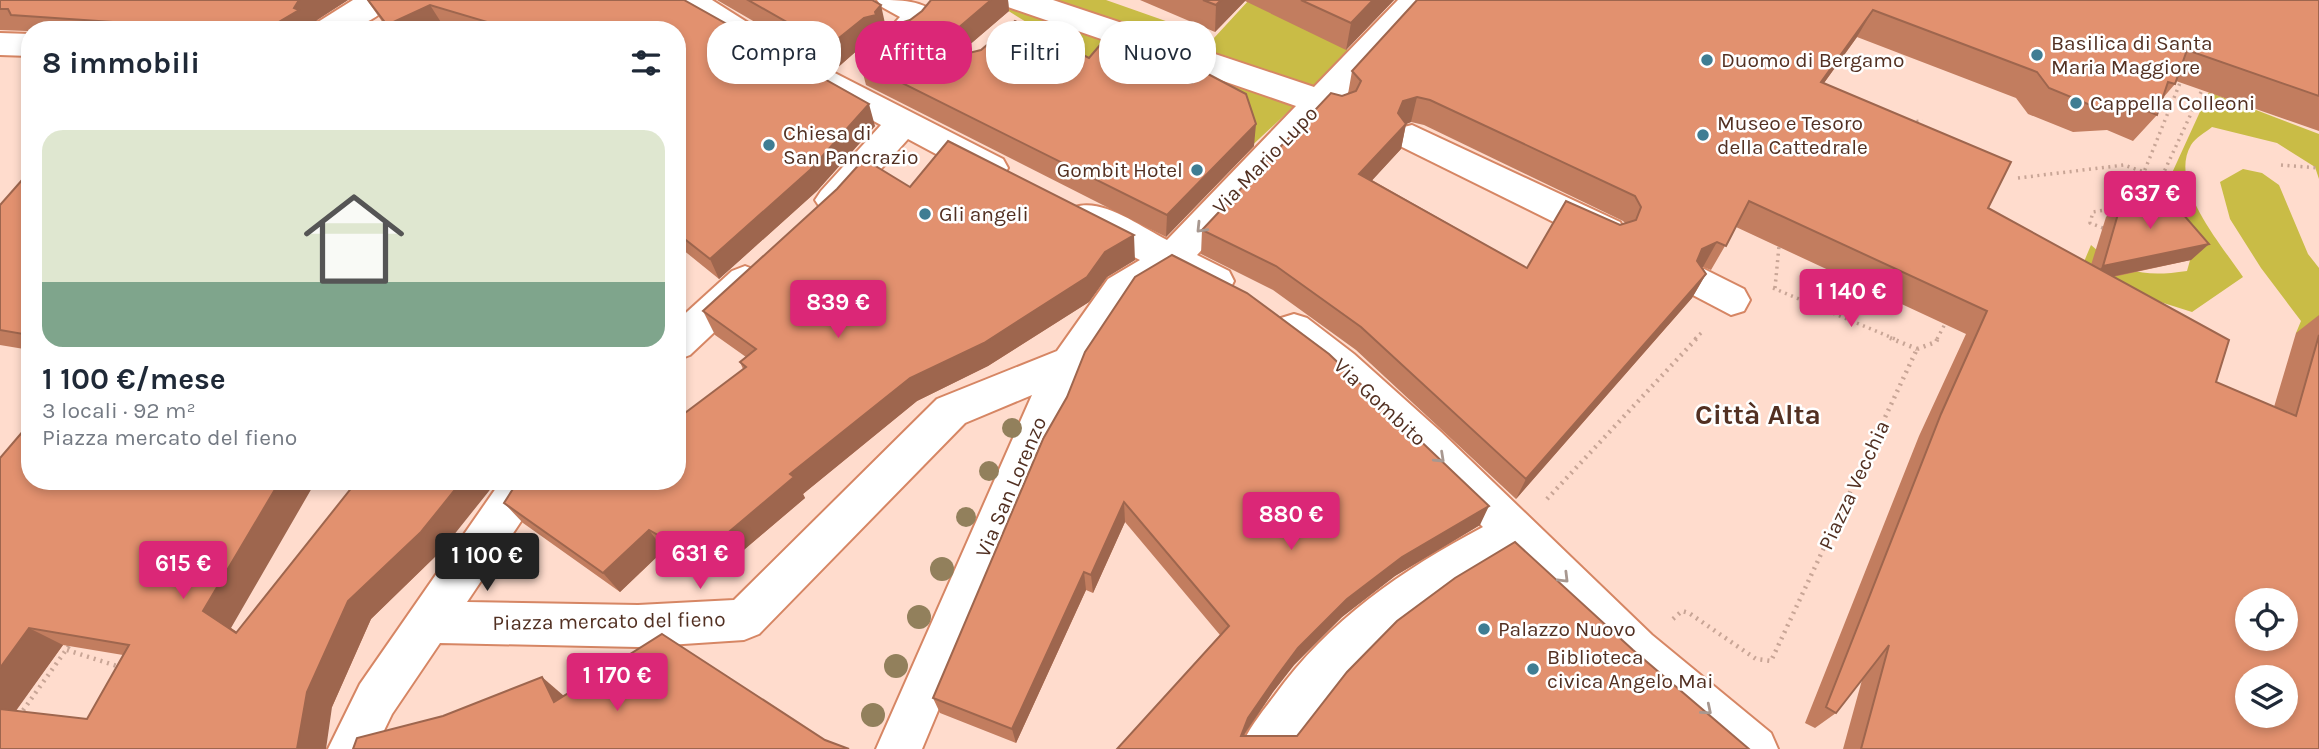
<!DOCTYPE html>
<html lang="it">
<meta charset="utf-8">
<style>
:root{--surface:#fff;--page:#f2f2f3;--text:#1f2937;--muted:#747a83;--line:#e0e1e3;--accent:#db2777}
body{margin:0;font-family:Karla,sans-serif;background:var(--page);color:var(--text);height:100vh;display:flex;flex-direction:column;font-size:26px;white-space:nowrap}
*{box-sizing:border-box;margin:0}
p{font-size:23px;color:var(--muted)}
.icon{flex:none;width:38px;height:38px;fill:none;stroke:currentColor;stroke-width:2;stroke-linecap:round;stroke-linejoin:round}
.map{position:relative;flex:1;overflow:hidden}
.sheet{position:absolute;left:21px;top:21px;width:665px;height:469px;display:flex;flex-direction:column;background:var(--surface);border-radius:28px;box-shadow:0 4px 10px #0003}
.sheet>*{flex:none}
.hud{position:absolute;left:707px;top:21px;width:665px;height:63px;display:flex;gap:14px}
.buttons{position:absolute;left:2235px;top:588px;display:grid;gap:14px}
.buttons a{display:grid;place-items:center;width:63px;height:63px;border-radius:50%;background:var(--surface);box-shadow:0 4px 10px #0003;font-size:35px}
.price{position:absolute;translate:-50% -60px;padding:0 16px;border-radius:7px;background:var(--accent);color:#fff;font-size:23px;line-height:46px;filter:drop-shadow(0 2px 4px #0008)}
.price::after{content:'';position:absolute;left:50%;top:42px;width:21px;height:16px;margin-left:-10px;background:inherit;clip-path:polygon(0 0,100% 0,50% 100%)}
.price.on{background:#222;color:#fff}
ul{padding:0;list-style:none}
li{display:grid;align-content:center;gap:14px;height:371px;padding:0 21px}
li+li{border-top:2px solid var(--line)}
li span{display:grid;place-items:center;height:217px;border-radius:21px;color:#555}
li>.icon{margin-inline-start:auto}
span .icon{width:126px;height:126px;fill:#fffc;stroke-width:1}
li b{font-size:30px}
h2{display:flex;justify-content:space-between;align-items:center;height:84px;padding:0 21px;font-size:30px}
.tag{padding:0 24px;border-radius:28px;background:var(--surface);box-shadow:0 4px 10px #0003;font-size:24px;line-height:63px}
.tag.on{background:var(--accent);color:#fff}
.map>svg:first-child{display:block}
</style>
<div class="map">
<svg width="2319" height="749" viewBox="0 0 2319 749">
<rect width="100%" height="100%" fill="#ffdccd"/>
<!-- green -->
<g fill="#c9bc46">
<path d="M 1017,0 L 1106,0 L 1214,38 L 1249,0 L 1352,52 L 1243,154 L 1015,39 L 1031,25 L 1007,10 Z"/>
<path d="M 2209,92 L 2319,134 L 2319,179 L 2315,167 L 2277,143 L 2212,127 C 2206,132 2195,138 2191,145 C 2168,184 2221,244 2243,277 L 2192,312 L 2078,276 L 2091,245 C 2124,274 2145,277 2187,271 L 2194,246 L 2156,208 Z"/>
<path d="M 2243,169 L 2262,173 L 2279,185 L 2308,254 L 2319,268 L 2319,342 L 2296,333 L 2301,321 L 2261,268 L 2230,219 L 2220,182 Z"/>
</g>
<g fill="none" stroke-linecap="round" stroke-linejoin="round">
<defs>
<g id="minor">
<path d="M 353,0 L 392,0 C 374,28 343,30 313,30 L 318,22 Z"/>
<path d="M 677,0 L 712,0 L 761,31 L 766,39 L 761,47 C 734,55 691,23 677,0 Z"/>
<path d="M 877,0 C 899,0 925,0 938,16 C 927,34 908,49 888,43 L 883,35 L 900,17 L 882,7 Z"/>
<path d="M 1003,0 L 1053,0 L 1314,87 L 1398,0 L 1432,0 L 1344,97 L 1354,107 L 1349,116 L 1337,119 L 1326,116 L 1197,255 L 1229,271 L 1234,281 L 1229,291 L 1216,296 L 1173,276 L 1134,299 L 1085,373 L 1062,414 L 922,749 L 876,749 L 1032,395 L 965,423 L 759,634 L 744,640 L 638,647 L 440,643 L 392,714 L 375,749 L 328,749 L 360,684 L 501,481 L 548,481 L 467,602 L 638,605 L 734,600 L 937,399 L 1057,351 L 1108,279 L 1140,260 L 1075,227 L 1070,217 L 1075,207 C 1103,198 1141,227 1167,240 L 1296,106 L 1008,7 Z"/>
<path d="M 0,33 L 30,34 L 30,56 L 0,55 Z"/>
<path d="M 825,68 L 1003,159 L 1008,168 L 1003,177 L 991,181 L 979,177 L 908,139 L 845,209 L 833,213 L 821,209 L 815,200 L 821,191 L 881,125 L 813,88 L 809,80 L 813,72 Z"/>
<path d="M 1412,125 L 1620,222 L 1625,232 L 1620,242 L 1607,246 L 1594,242 L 1400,146 L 1395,137 L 1400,128 Z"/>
<path d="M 745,266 L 758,271 L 763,281 L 758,291 L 690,355 L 677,360 L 677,321 L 732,271 Z"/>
<path d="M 1704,269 L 1744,289 L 1750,300 L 1744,311 L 1731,315 L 1691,294 L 1686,284 L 1691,274 Z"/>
<path d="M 1294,314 L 1307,318 L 1354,354 L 1441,432 L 1652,635 L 1771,733 L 1778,749 L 1719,749 L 1620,665 L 1510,555 C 1411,609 1355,656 1291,749 L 1240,749 C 1248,729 1262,712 1275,695 C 1329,620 1402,570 1483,527 L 1371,416 L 1281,340 L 1275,329 L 1281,318 Z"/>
</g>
</defs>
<!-- minor casing -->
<use href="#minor" stroke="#d68664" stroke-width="4"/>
<!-- path-far1 -->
<g stroke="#c8a596" stroke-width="3.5" stroke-dasharray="2 4.5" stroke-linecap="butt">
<path d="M 1910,122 L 1923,121"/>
<path d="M 2281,165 L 2319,168"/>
<path d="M 2018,178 L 2124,165 L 2144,172 L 2180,83"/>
<path d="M 2151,200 L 2202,90"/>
<path d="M 2103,228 L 2090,223 L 2093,212 L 2117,208"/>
<path d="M 1773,288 L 1895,339"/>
<path d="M 1775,288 L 1779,246"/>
<path d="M 1695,339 L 1703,331"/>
<path d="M 1937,339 L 1945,324"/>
</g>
<!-- path -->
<g stroke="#c8a596" stroke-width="4.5" stroke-dasharray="2 5" stroke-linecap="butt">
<path d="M 1890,338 L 1917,349"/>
<path d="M 1917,349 L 1936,342 L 1938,338"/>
<path d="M 1547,499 L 1697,338"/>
<path d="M 1673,619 L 1682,611 L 1689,613 L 1756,659 L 1771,661 L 1917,349"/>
<path d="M 67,650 L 120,667"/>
<path d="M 19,716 L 71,643"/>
</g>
<!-- minor -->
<use href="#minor" fill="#fff" fill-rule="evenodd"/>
</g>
<!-- trees -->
<g fill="#92805c">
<circle cx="1012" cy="428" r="10"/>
<circle cx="989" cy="471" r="10"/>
<circle cx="966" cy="517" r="10"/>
<circle cx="942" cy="569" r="12"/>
<circle cx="919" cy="617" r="12"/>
<circle cx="896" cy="666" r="12"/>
<circle cx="873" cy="715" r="12"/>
</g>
<!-- wall -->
<g fill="#c27d5f" fill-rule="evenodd">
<path d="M 0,0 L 348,0 L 317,20 L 312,28 L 313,30 L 30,30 L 30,34 L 27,31 L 0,30 Z"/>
<path d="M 367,0 L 684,0 L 875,126 L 817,191 L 719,279 L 677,245 L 677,30 L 452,30 L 444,27 L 439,30 L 388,30 Z"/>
<path d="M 717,0 L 872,0 L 886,28 L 881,34 L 882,38 L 869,40 L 836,69 Z"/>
<path d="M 931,0 L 1008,0 L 1009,11 L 962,51 L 1254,146 L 1166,237 L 866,85 L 860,62 L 910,20 L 922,11 Z"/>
<path d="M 1140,0 L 1394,0 L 1346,50 L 1245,1 L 1215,32 Z"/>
<path d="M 1417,0 L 2319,0 L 2319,131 L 2176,81 L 2175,84 L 2162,99 L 2157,115 L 2133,141 L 2107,130 L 2073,132 L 2028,114 L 2016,98 L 1857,37 L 1824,83 L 1988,208 L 2091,265 L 2106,217 L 2122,200 L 2209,244 L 2191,260 L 2113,277 L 2216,382 L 2274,407 L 2296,333 L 2319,315 L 2319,749 L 1843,749 L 1862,680 L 1836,713 L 1815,728 L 1805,723 L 1919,436 L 1966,334 L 1736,227 L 1711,270 L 1703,267 L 1702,267 L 1706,274 L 1692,298 L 1516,499 L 1356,350 L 1273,290 L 1201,254 L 1202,230 L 1342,96 L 1348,94 L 1352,71 ZM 1411,122 L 1424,125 L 1623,221 L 1625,223 L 1527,268 L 1372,180 L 1401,149 L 1406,124 Z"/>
<path d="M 30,171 L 30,350 L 0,345 L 0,205 Z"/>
<path d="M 910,187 L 1135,260 L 1107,277 L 1089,302 L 988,366 L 917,401 L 803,494 L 805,498 L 712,577 L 664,550 L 620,592 L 523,523 L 504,503 L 677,481 L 743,369 L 740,362 L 746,357 L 715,335 L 703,311 Z"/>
<path d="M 30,423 L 231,628 L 237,632 L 441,551 L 371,619 L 332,707 L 0,749 ZM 63,645 L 123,655 L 87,719 L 15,711 Z"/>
<path d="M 1043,439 L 1480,525 L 1395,576 L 1342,617 L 1294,665 L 1273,692 L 1244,736 L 1297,736 L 1633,650 L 1749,749 L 1117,749 L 1220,635 L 1125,522 L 1093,593 L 1086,590 L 1016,743 L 940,713 L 933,698 Z"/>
</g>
<!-- shaded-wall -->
<g fill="#9e664e">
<path d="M 299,0 L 348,0 L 317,20 L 312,28 L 313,30 L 265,30 L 294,8 Z"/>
<path d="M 991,0 L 1008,0 L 1009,11 L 960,53 L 955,63 L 951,40 L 956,30 Z"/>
<path d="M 1221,0 L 1246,0 L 1215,32 L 1216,5 Z"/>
<path d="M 1373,0 L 1394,0 L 1346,50 L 1351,23 Z"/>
<path d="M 430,5 L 444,27 L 439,30 L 389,30 L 387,25 Z"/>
<path d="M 881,5 L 886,28 L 881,34 L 882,38 L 869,40 L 836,69 L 829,46 L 864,18 L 875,12 Z"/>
<path d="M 1873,10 L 1857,37 L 1806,108 L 1821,82 Z"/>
<path d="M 1417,97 L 1411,122 L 1406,124 L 1401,149 L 1355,199 L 1359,174 L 1398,113 L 1403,101 Z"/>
<path d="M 869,104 L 875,126 L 817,191 L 719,279 L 710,259 Z"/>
<path d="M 1256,124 L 1254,146 L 1166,237 L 1167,215 Z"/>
<path d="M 1134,235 L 1135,260 L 1107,277 L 1089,302 L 988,366 L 917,401 L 803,494 L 805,498 L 712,577 L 698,558 L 790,474 L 910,378 L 1105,252 Z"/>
<path d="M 1717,242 L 1703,267 L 1689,273 L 1702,249 Z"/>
<path d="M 2209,244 L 2191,260 L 2086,282 L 2103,266 Z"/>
<path d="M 1706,274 L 1692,298 L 1516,499 L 1526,479 Z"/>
<path d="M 30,324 L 30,339 L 23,334 Z"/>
<path d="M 280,481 L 316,481 L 231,628 L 263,650 L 203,611 Z"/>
<path d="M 462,481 L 497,481 L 441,551 L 371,619 L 332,707 L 326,749 L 297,749 L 307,692 L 348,601 Z"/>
<path d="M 1124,502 L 1125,522 L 1093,593 L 1091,575 Z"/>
<path d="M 1489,506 L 1480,525 L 1395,576 L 1342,617 L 1294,665 L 1273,692 L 1245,733 L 1239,749 L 1241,736 L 1248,718 L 1277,676 L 1298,648 L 1347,599 L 1402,557 Z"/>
<path d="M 649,530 L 664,550 L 620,592 L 603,573 Z"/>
<path d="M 1084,572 L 1086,590 L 1016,743 L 1012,729 Z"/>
<path d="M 29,628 L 63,645 L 8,722 L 0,718 L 0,668 Z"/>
<path d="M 542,677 L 564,696 L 554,702 Z"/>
</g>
<!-- building -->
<g fill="#e2916f" stroke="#9e664e" stroke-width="2" fill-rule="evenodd">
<path d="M 0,0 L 299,0 L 294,8 L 299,10 L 265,30 L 123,30 L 129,23 L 11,15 L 8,9 L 0,9 Z"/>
<path d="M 368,0 L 684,0 L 869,104 L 810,170 L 710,259 L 677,233 L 677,30 L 514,30 L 430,5 L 387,25 Z"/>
<path d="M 748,0 L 872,0 L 881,5 L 875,12 L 876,15 L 864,18 L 829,46 Z"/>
<path d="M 931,0 L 991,0 L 956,30 L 951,40 L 956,48 L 969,53 L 981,50 L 1015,21 L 1089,58 L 1100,45 L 1192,83 L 1208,74 L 1246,94 L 1256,124 L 1167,215 L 860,62 L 895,29 L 894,25 L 910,20 L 922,11 Z"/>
<path d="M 1203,0 L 1221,0 L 1216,5 Z"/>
<path d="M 1301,0 L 1373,0 L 1351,23 Z"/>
<path d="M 1417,0 L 2319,0 L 2319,96 L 2187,50 L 2175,84 L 2168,82 L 2157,115 L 2130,104 L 2095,107 L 2049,88 L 2037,72 L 1873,10 L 1821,82 L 2011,162 L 1988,208 L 2229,340 L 2216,382 L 2296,416 L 2319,335 L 2319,749 L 1861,749 L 1889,645 L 1836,713 L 1826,707 L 1941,414 L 1987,311 L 1749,201 L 1726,246 L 1717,242 L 1702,249 L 1697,261 L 1706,274 L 1526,479 L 1361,327 L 1276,266 L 1202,230 L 1331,93 L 1342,96 L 1356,91 L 1361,81 L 1352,71 ZM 1417,97 L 1430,100 L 1635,196 L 1641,207 L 1636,220 L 1620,225 L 1566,201 L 1527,268 L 1359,174 L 1406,124 L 1398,113 L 1403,101 ZM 2247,600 L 2286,600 L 2286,639 L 2247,639 ZM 2247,677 L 2286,677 L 2286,716 L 2247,716 Z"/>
<path d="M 948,141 L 1134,235 L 1105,252 L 1087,277 L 984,343 L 910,378 L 790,474 L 794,477 L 698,558 L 649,530 L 603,573 L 504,503 L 518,481 L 677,481 L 677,419 L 746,367 L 740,362 L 756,349 L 703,311 L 837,189 L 864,159 L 910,187 Z"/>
<path d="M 30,171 L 30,324 L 23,334 L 0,330 L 0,205 Z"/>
<path d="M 2145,196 L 2176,206 L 2209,244 L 2103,266 L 2122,200 Z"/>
<path d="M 1172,255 L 1247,293 L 1329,354 L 1489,506 L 1402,557 L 1347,599 L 1298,648 L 1277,676 L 1248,718 L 1241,736 L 1297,736 L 1347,672 L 1397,621 L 1455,578 L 1515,542 L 1633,650 L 1749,749 L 1117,749 L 1229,626 L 1124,502 L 1091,575 L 1084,572 L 1012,729 L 933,698 L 1043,439 L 1067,397 L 1085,352 L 1135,277 Z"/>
<path d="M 30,423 L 30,481 L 280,481 L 203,611 L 236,633 L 357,481 L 462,481 L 421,532 L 348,601 L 307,692 L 297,749 L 0,749 L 0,709 L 87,719 L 129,645 L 29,628 L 0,668 L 0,458 Z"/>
<path d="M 662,634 L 825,740 L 849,749 L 353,749 L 357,738 L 443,716 L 542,677 L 554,702 Z"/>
</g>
<!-- one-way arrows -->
<defs><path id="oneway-chevron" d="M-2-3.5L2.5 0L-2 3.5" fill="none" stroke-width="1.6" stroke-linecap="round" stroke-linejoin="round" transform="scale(1.75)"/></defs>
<g stroke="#a89890">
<use href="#oneway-chevron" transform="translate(1201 228) rotate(134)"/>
<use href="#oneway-chevron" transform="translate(1440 458) rotate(43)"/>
<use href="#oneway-chevron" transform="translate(1564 578) rotate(45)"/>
<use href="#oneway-chevron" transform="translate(1707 710) rotate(40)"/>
</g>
<!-- markers -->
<g fill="#3f7d93" stroke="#fff" stroke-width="2.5">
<circle cx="2037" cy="55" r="7"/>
<circle cx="1707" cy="60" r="7"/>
<circle cx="2076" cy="103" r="7"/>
<circle cx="1703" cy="135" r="7"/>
<circle cx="769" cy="145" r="7"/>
<circle cx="1197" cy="170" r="7"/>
<circle cx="925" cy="214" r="7"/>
<circle cx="1484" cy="629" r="7"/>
<circle cx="1533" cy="669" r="7"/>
</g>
<g text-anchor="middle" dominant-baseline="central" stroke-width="5" stroke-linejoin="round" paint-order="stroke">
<!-- poi labels -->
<g font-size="21" fill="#523022" stroke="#fff" text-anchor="start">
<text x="2051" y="43">Basilica di Santa<tspan x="2051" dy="24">Maria Maggiore</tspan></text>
<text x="1721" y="60">Duomo di Bergamo</text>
<text x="2090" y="103">Cappella Colleoni</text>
<text x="1717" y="123">Museo e Tesoro<tspan x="1717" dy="24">della Cattedrale</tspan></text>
<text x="783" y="133">Chiesa di<tspan x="783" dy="24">San Pancrazio</tspan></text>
<text x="1183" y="170" text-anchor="end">Gombit Hotel</text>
<text x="939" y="214">Gli angeli</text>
<text x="1498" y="629">Palazzo Nuovo</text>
<text x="1547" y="657">Biblioteca<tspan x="1547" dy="24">civica Angelo Mai</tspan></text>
</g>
<!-- street labels -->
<g font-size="21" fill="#523022" stroke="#fff">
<text transform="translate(1265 160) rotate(-46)">Via Mario Lupo</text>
<text transform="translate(1380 402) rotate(43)">Via Gombito</text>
<text transform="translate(1854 485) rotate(-65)">Piazza Vecchia</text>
<text transform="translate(1011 487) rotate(-67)">Via San Lorenzo</text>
<text transform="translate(609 621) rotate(-1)">Piazza mercato del fieno</text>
</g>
<!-- district labels -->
<g font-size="28" font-weight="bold" fill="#523022" stroke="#fff">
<text x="1758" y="414">Città Alta</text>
</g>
</g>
</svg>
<div class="buttons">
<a><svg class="icon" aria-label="locate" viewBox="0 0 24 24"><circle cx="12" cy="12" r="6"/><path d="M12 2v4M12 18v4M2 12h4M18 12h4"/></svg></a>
<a><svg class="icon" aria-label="layers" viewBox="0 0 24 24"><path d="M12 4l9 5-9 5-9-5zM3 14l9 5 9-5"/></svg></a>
</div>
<b class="price" style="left:2150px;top:231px">637 €</b>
<b class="price" style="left:1851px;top:329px">1 140 €</b>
<b class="price" style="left:838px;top:340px">839 €</b>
<b class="price" style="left:1291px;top:552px">880 €</b>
<b class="price" style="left:700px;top:591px">631 €</b>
<b class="price on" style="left:487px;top:593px">1 100 €</b>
<b class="price" style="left:183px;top:601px">615 €</b>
<b class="price" style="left:617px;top:713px">1 170 €</b>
<div class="hud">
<a class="tag">Compra</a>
<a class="tag on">Affitta</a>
<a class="tag">Filtri</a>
<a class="tag">Nuovo</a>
</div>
<section class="sheet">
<h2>8 immobili<svg class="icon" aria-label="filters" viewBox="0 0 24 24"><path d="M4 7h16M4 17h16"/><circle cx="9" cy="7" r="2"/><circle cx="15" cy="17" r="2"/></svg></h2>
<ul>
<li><span style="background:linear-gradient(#dfe7d0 70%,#7fa58c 0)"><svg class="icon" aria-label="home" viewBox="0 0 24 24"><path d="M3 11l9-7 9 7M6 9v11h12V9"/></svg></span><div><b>1 100 €/mese</b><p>3 locali · 92 m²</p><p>Piazza mercato del fieno</p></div></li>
</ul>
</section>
</div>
